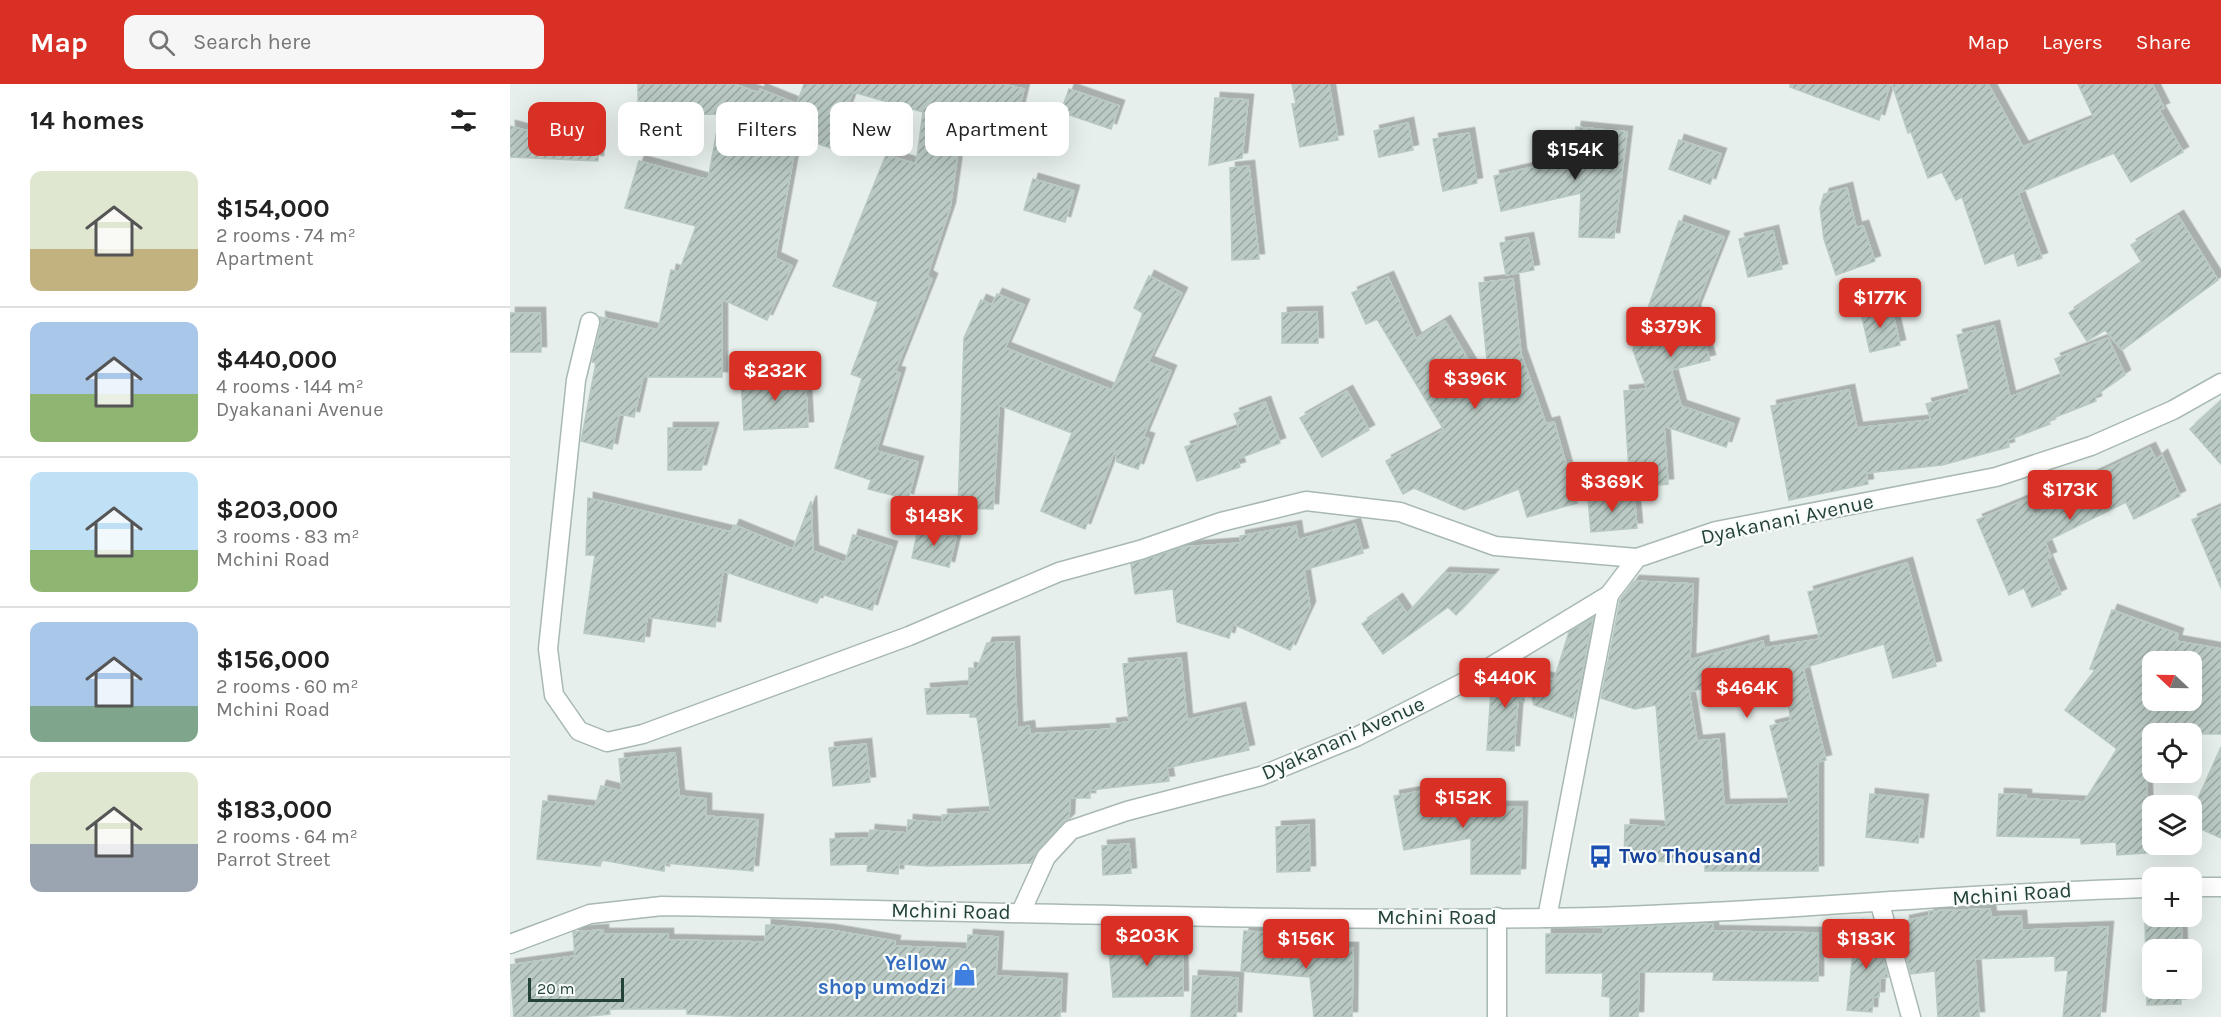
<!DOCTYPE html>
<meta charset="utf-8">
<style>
:root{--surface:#fff;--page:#f6f6f6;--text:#222;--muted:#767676;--line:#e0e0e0;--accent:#d93025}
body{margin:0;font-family:Karla,sans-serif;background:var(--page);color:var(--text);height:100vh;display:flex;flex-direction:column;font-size:22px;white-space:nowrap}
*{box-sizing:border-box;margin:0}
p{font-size:20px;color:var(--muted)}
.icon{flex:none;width:33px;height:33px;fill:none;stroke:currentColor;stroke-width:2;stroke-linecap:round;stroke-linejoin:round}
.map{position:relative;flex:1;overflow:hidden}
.details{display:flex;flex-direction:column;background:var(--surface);width:510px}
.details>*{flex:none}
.banner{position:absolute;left:18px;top:18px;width:570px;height:54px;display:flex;gap:12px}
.needle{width:39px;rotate:292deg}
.controls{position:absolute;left:1632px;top:567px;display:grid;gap:12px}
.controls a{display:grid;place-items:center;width:60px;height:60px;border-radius:12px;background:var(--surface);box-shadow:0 6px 24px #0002;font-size:30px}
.scale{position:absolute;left:18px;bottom:15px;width:96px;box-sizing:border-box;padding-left:6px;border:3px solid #24423a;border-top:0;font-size:16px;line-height:21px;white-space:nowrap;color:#24423a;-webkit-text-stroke:4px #f7fbf9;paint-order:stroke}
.price{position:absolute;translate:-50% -51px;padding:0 14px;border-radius:6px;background:var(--accent);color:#fff;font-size:20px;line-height:39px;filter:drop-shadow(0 2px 3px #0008)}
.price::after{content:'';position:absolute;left:50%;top:36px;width:18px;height:14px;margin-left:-9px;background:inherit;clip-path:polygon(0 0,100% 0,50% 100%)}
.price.selected{background:#222;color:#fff}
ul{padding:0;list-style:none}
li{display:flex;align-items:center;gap:18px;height:150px;padding:0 30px}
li+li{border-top:2px solid var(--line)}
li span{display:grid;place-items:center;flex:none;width:168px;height:120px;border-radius:12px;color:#555}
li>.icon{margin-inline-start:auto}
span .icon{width:72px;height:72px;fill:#fffc;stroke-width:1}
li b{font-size:26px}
h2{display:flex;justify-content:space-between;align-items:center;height:72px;padding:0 30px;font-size:26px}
.pill{padding:0 21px;border-radius:12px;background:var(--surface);box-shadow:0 6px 24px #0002;font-size:21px;line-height:54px}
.pill.selected{background:var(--accent);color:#fff}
header{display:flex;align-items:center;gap:36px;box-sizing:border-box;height:84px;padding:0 30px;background:var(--accent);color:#fff}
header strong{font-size:28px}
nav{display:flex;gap:33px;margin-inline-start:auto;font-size:21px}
.search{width:420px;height:54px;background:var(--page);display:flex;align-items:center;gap:15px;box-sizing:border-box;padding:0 21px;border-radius:12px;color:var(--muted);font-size:22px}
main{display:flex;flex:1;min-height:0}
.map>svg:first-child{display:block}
</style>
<header>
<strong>Map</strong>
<div class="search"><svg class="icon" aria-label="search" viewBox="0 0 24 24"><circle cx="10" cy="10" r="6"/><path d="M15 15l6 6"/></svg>Search here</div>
<nav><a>Map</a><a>Layers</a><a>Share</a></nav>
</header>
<main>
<section class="details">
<h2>14 homes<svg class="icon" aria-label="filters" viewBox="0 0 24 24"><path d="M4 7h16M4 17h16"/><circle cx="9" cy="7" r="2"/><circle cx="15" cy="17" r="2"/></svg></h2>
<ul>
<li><span style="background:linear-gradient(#dfe7d0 65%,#c2b280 0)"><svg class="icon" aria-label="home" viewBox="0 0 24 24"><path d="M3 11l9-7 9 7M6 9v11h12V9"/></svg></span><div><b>$154,000</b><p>2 rooms · 74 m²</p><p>Apartment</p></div></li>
<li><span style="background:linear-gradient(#a9c7e8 60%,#8fb573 0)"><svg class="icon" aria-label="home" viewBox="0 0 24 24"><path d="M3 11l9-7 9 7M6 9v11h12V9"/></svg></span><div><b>$440,000</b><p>4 rooms · 144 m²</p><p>Dyakanani Avenue</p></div></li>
<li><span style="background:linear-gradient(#bfe0f5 65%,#8fb573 0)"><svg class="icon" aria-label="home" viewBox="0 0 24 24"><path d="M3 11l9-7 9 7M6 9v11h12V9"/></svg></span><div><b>$203,000</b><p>3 rooms · 83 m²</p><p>Mchini Road</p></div></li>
<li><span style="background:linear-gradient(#a9c7e8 70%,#7fa58c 0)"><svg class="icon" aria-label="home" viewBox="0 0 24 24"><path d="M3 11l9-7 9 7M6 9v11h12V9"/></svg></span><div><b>$156,000</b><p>2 rooms · 60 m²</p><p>Mchini Road</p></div></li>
<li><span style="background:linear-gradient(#dfe7d0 60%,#9aa5b1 0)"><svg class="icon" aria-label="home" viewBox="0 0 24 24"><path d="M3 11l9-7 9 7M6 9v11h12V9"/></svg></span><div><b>$183,000</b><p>2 rooms · 64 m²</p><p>Parrot Street</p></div></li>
</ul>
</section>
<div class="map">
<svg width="1711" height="933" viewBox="0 0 1711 933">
<defs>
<pattern id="building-hatch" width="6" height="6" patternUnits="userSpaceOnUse" patternTransform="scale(1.5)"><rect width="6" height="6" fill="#bbcac4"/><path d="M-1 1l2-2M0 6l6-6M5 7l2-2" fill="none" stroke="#98a6a0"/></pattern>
<filter id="shadow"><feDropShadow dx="5.5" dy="-5.5" stdDeviation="0" flood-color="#0004"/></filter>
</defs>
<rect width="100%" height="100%" fill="#e6efeb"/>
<!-- building -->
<g fill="url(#building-hatch)" stroke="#b8c9c2" stroke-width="1.5" fill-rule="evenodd" filter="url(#shadow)">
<path d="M 128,0 L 224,0 L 249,9 L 250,5 L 287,20 L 294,0 L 493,0 L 514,5 L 506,38 L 474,30 L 471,44 L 452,39 L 440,124 L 417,192 L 422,195 L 385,288 L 390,289 L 366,367 L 408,378 L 398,415 L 358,405 L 361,396 L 325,384 L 352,294 L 341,290 L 368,218 L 323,202 L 376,71 L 406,80 L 413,28 L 343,8 L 321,64 L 287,53 L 265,174 L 282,182 L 257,236 L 212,215 L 212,293 L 133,293 L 124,333 L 109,330 L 102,365 L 71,357 L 86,279 L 82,278 L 91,241 L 90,233 L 148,246 L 161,186 L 169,188 L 186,142 L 115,124 L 129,77 L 198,96 L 210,30 L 128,32 Z"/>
<path d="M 782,0 L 819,0 L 828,56 L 790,63 L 782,20 L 786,20 Z"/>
<path d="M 1280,0 L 1380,0 L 1369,36 L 1280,3 Z"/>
<path d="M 1382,0 L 1478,0 L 1513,63 L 1584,34 L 1568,0 L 1642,0 L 1654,24 L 1649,26 L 1673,68 L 1621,98 L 1604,69 L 1508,109 L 1532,174 L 1508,182 L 1504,169 L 1475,180 L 1452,113 L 1446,116 L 1432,88 L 1418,94 L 1401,48 L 1398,49 Z"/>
<path d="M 559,5 L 609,22 L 601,45 L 551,28 Z"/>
<path d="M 705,14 L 738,16 L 732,74 L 699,81 Z"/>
<path d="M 898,39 L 903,66 L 869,73 L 864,47 Z"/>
<path d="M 0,42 L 89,66 L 88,77 L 0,73 Z"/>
<path d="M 1066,43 L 1117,48 L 1104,154 L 1069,153 L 1071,109 L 991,127 L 984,92 L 1062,74 Z"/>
<path d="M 959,49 L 967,99 L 933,107 L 923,55 Z"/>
<path d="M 1169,56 L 1211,70 L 1200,100 L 1159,85 Z"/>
<path d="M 739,82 L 749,175 L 722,176 L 720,84 Z"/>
<path d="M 523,95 L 564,107 L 555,138 L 514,126 Z"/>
<path d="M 1337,104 L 1346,144 L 1353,142 L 1365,177 L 1326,191 L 1314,155 L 1310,124 L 1314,110 Z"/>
<path d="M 1668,132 L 1708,196 L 1612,266 L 1595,246 L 1577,257 L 1559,229 L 1632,179 L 1621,161 Z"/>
<path d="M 1169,137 L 1214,153 L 1185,226 L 1200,276 L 1161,286 L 1171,322 L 1224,340 L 1216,363 L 1154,342 L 1158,400 L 1120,404 L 1114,307 L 1137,305 L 1123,266 Z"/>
<path d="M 1263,147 L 1272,185 L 1238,193 L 1229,155 Z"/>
<path d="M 1018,154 L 1024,186 L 996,191 L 990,159 Z"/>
<path d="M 639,192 L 672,209 L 638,278 L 661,287 L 633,353 L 639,355 L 628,385 L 607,378 L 605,366 L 575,445 L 531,427 L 562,349 L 489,321 L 483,425 L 448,424 L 454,254 L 471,216 L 482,221 L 487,210 L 514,221 L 495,264 L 602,306 L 633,229 L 624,224 Z"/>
<path d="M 878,193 L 906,255 L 935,237 L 981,314 L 969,199 L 1003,195 L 1011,270 L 1036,340 L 1044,338 L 1067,419 L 1017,433 L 1009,405 L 954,426 L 904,404 L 893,410 L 876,377 L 934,346 L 867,235 L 856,240 L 842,209 Z"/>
<path d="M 1381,222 L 1390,261 L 1360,268 L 1351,229 Z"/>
<path d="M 807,228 L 808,259 L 772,259 L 772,229 Z"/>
<path d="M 0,229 L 30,229 L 31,268 L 0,268 Z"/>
<path d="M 1484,242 L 1500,313 L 1552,293 L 1545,275 L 1598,254 L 1615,291 L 1585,312 L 1586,317 L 1538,336 L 1540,340 L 1498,356 L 1499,363 L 1432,381 L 1356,389 L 1358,400 L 1279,416 L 1261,322 L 1339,306 L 1347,344 L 1421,336 L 1416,320 L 1460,309 L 1447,251 Z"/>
<path d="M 295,290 L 298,343 L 234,346 L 231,294 Z"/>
<path d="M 837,307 L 859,346 L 812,373 L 790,334 Z"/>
<path d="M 1711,317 L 1711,380 L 1680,345 Z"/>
<path d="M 755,318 L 770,359 L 727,375 L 730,383 L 687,397 L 675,363 L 729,344 L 724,330 Z"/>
<path d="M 158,344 L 203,344 L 191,386 L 158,386 Z"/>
<path d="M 1640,364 L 1646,376 L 1652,371 L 1670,412 L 1624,435 L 1616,418 L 1535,458 L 1541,473 L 1536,475 L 1551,510 L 1522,523 L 1514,504 L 1499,511 L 1467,436 L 1517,415 L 1524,431 L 1577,405 L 1573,396 Z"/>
<path d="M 1124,410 L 1127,444 L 1081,448 L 1078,414 Z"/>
<path d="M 78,414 L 221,448 L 224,441 L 283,465 L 301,417 L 303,467 L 335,479 L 343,451 L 382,463 L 362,526 L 311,510 L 307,519 L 213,487 L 205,543 L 137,533 L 134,558 L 74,549 L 85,471 L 76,471 Z"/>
<path d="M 1711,423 L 1711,504 L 1682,436 Z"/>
<path d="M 845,440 L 853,469 L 794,486 L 800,523 L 780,566 L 723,540 L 719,554 L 667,538 L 663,505 L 625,510 L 621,480 L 673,463 L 731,459 L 730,452 L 786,442 L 788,456 Z"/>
<path d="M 408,444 L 446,453 L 439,483 L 402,474 Z"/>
<path d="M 1397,479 L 1426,582 L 1383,594 L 1374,560 L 1293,584 L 1316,676 L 1308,678 L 1308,787 L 1195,787 L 1195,779 L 1114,776 L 1115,741 L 1156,743 L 1146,621 L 1125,625 L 1091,614 L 1110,516 L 1124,497 L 1183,500 L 1180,576 L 1253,557 L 1254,564 L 1310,555 L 1298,508 ZM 1272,584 L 1281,637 L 1260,642 L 1280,720 L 1214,721 L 1209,655 L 1187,657 L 1179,608 Z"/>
<path d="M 934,489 L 983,491 L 946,531 L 938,523 L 873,570 L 852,540 L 887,515 L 897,530 Z"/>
<path d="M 1602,526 L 1668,550 L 1666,557 L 1711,565 L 1711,650 L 1642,650 L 1642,681 L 1636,688 L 1638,732 L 1642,732 L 1642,760 L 1650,760 L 1651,768 L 1607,771 L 1606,758 L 1571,760 L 1571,754 L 1487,752 L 1489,710 L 1516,711 L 1516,715 L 1574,718 L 1607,665 L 1555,626 L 1585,586 L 1580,585 ZM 1642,578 L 1682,578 L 1682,616 L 1642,616 Z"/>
<path d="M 1083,534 L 1063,634 L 1024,621 L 1015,588 L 1044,596 L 1059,548 Z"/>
<path d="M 504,558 L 507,644 L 519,642 L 520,650 L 602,645 L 601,640 L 619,638 L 613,580 L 671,574 L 677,636 L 730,624 L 739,666 L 657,684 L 659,697 L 580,706 L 580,714 L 560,714 L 559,735 L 528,765 L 521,779 L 419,782 L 389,780 L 388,790 L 357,787 L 358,780 L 321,781 L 320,755 L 359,754 L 360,746 L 397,749 L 398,736 L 433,739 L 432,731 L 481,728 L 467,633 L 460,633 L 460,629 L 417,630 L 415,605 L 459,602 L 459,584 L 467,585 L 477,559 Z"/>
<path d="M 1000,584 L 1014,588 L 1014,618 L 1008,615 L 1004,667 L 977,666 L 981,607 L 977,606 L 980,596 Z"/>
<path d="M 356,660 L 360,698 L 323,702 L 319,664 Z"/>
<path d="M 1711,663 L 1711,754 L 1682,741 L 1682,728 Z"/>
<path d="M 165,669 L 169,712 L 196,715 L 196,732 L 248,736 L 243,787 L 155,779 L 154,787 L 92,776 L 90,782 L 27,775 L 33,717 L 85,723 L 91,702 L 112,707 L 109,675 Z"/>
<path d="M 944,701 L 948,723 L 1012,723 L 1010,790 L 961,790 L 961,754 L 894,766 L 884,712 Z"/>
<path d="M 1360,710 L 1413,716 L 1408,759 L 1356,753 Z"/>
<path d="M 799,741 L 800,787 L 767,788 L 766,743 Z"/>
<path d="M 619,760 L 621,789 L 593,791 L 592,762 Z"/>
<path d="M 1480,825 L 1481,833 L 1511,832 L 1512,846 L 1598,843 L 1590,933 L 1553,933 L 1558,886 L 1545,887 L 1545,872 L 1465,875 L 1469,933 L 1428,933 L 1425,887 L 1401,890 L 1391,853 L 1396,853 L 1394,837 L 1419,832 L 1419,827 Z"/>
<path d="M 1671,836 L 1672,866 L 1642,866 L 1642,904 L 1671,904 L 1671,920 L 1637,921 L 1635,837 Z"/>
<path d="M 1187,840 L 1203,840 L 1203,847 L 1308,849 L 1308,897 L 1203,896 L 1204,888 L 1129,888 L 1128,933 L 1100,933 L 1100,913 L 1092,912 L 1093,889 L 1036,889 L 1036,850 L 1093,850 L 1093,844 Z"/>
<path d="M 256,841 L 320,846 L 385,857 L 384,862 L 457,865 L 458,851 L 488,853 L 486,892 L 552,895 L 550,933 L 246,933 L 177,930 L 177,925 L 99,925 L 100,930 L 67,933 L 4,933 L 0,881 L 65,872 L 63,848 L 93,846 L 93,850 L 158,850 L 158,856 L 255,858 Z"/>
<path d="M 1346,841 L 1365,843 L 1378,893 L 1370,894 L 1369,913 L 1363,913 L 1362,928 L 1337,926 Z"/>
<path d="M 734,847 L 762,849 L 761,862 L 843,864 L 842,933 L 804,933 L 800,893 L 731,887 Z"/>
<path d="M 624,853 L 672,853 L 673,912 L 603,913 L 598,855 Z"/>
<path d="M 683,892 L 728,894 L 726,933 L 681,933 Z"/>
</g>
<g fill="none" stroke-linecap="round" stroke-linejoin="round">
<defs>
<g id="minor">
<path d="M 80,238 L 66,296 L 38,565 L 44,611 L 69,647 L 97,658 L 133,650 L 399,552 L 549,488 L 630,466 L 711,438 L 796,417 L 890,428 L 985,462 L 1127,474"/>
<path d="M 1370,820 L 1401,933"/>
<path d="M 511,828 L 536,773 L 561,746 L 617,727 L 751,692 L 846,653 L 962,594 L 1099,511 L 1127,474 L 1206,447 L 1486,393 L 1581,362 L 1663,326 L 1711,299"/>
<path d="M 987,833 L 987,933"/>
<path d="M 1037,834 L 1099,511"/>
</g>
<g id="tertiary">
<path d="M 1682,803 L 1711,803"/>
<path d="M 0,860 L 80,830 L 152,822 C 447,826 742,838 1036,834 C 1239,831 1440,809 1642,804"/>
</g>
</defs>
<!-- minor casing -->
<use href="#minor" stroke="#a8b8b2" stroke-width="21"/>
<!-- tertiary casing -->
<use href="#tertiary" stroke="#a8b8b2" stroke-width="21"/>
<!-- minor -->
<use href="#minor" stroke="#fff" stroke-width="18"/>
<!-- tertiary -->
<use href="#tertiary" stroke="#fff" stroke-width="18"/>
</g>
<!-- icons -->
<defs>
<symbol id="bus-bare" viewBox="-9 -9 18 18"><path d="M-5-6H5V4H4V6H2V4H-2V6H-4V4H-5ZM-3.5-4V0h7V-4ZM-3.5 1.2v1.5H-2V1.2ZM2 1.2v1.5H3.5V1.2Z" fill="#1a4fb4" stroke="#f7fbf9" stroke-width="2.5" paint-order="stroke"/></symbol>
<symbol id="shop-bare" viewBox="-9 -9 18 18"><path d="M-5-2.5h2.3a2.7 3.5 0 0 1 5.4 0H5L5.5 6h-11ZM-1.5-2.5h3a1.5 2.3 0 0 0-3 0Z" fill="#3f7fe0" stroke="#f7fbf9" stroke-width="2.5" paint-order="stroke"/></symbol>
</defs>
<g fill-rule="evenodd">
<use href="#bus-bare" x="1074" y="756" width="33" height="33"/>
<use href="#shop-bare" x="438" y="874" width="33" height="33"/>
</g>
<g text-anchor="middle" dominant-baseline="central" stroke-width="4.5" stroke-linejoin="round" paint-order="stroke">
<!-- street labels -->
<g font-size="21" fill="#24423a" stroke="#f7fbf9">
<text transform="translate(1277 435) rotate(-12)">Dyakanani Avenue</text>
<text transform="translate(833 654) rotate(-24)">Dyakanani Avenue</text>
<text transform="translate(1502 810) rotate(-4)">Mchini Road</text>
<text transform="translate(441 827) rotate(1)">Mchini Road</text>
<text x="927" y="833">Mchini Road</text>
</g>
<!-- transit labels -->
<g font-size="21" font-weight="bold" fill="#164399" stroke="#f7fbf9" text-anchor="start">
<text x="1109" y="772">Two Thousand</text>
</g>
<!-- shop labels -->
<g font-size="21" font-weight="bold" fill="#366cbe" stroke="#f7fbf9" text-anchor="end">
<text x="437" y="879">Yellow<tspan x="437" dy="24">shop umodzi</tspan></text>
</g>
</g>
</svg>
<div class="controls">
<a><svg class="needle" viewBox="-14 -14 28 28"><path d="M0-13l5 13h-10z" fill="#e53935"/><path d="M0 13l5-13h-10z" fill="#767676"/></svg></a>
<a><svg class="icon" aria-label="locate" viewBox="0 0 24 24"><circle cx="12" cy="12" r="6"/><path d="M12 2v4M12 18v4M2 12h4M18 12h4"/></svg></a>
<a><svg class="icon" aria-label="layers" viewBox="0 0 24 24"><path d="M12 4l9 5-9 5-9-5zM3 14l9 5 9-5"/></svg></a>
<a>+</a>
<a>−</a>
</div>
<div class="scale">20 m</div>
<b class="price selected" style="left:1065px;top:97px">$154K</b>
<b class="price" style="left:1370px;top:245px">$177K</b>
<b class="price" style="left:1161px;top:274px">$379K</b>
<b class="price" style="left:265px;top:318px">$232K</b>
<b class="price" style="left:965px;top:326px">$396K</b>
<b class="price" style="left:1102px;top:429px">$369K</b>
<b class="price" style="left:1560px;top:437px">$173K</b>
<b class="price" style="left:424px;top:463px">$148K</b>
<b class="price" style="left:995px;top:625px">$440K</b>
<b class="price" style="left:1237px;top:635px">$464K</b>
<b class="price" style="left:953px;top:745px">$152K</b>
<b class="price" style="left:637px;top:883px">$203K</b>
<b class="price" style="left:796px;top:886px">$156K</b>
<b class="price" style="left:1356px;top:886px">$183K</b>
<div class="banner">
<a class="pill selected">Buy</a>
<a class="pill">Rent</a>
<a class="pill">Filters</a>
<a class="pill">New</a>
<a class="pill">Apartment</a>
</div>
</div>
</main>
